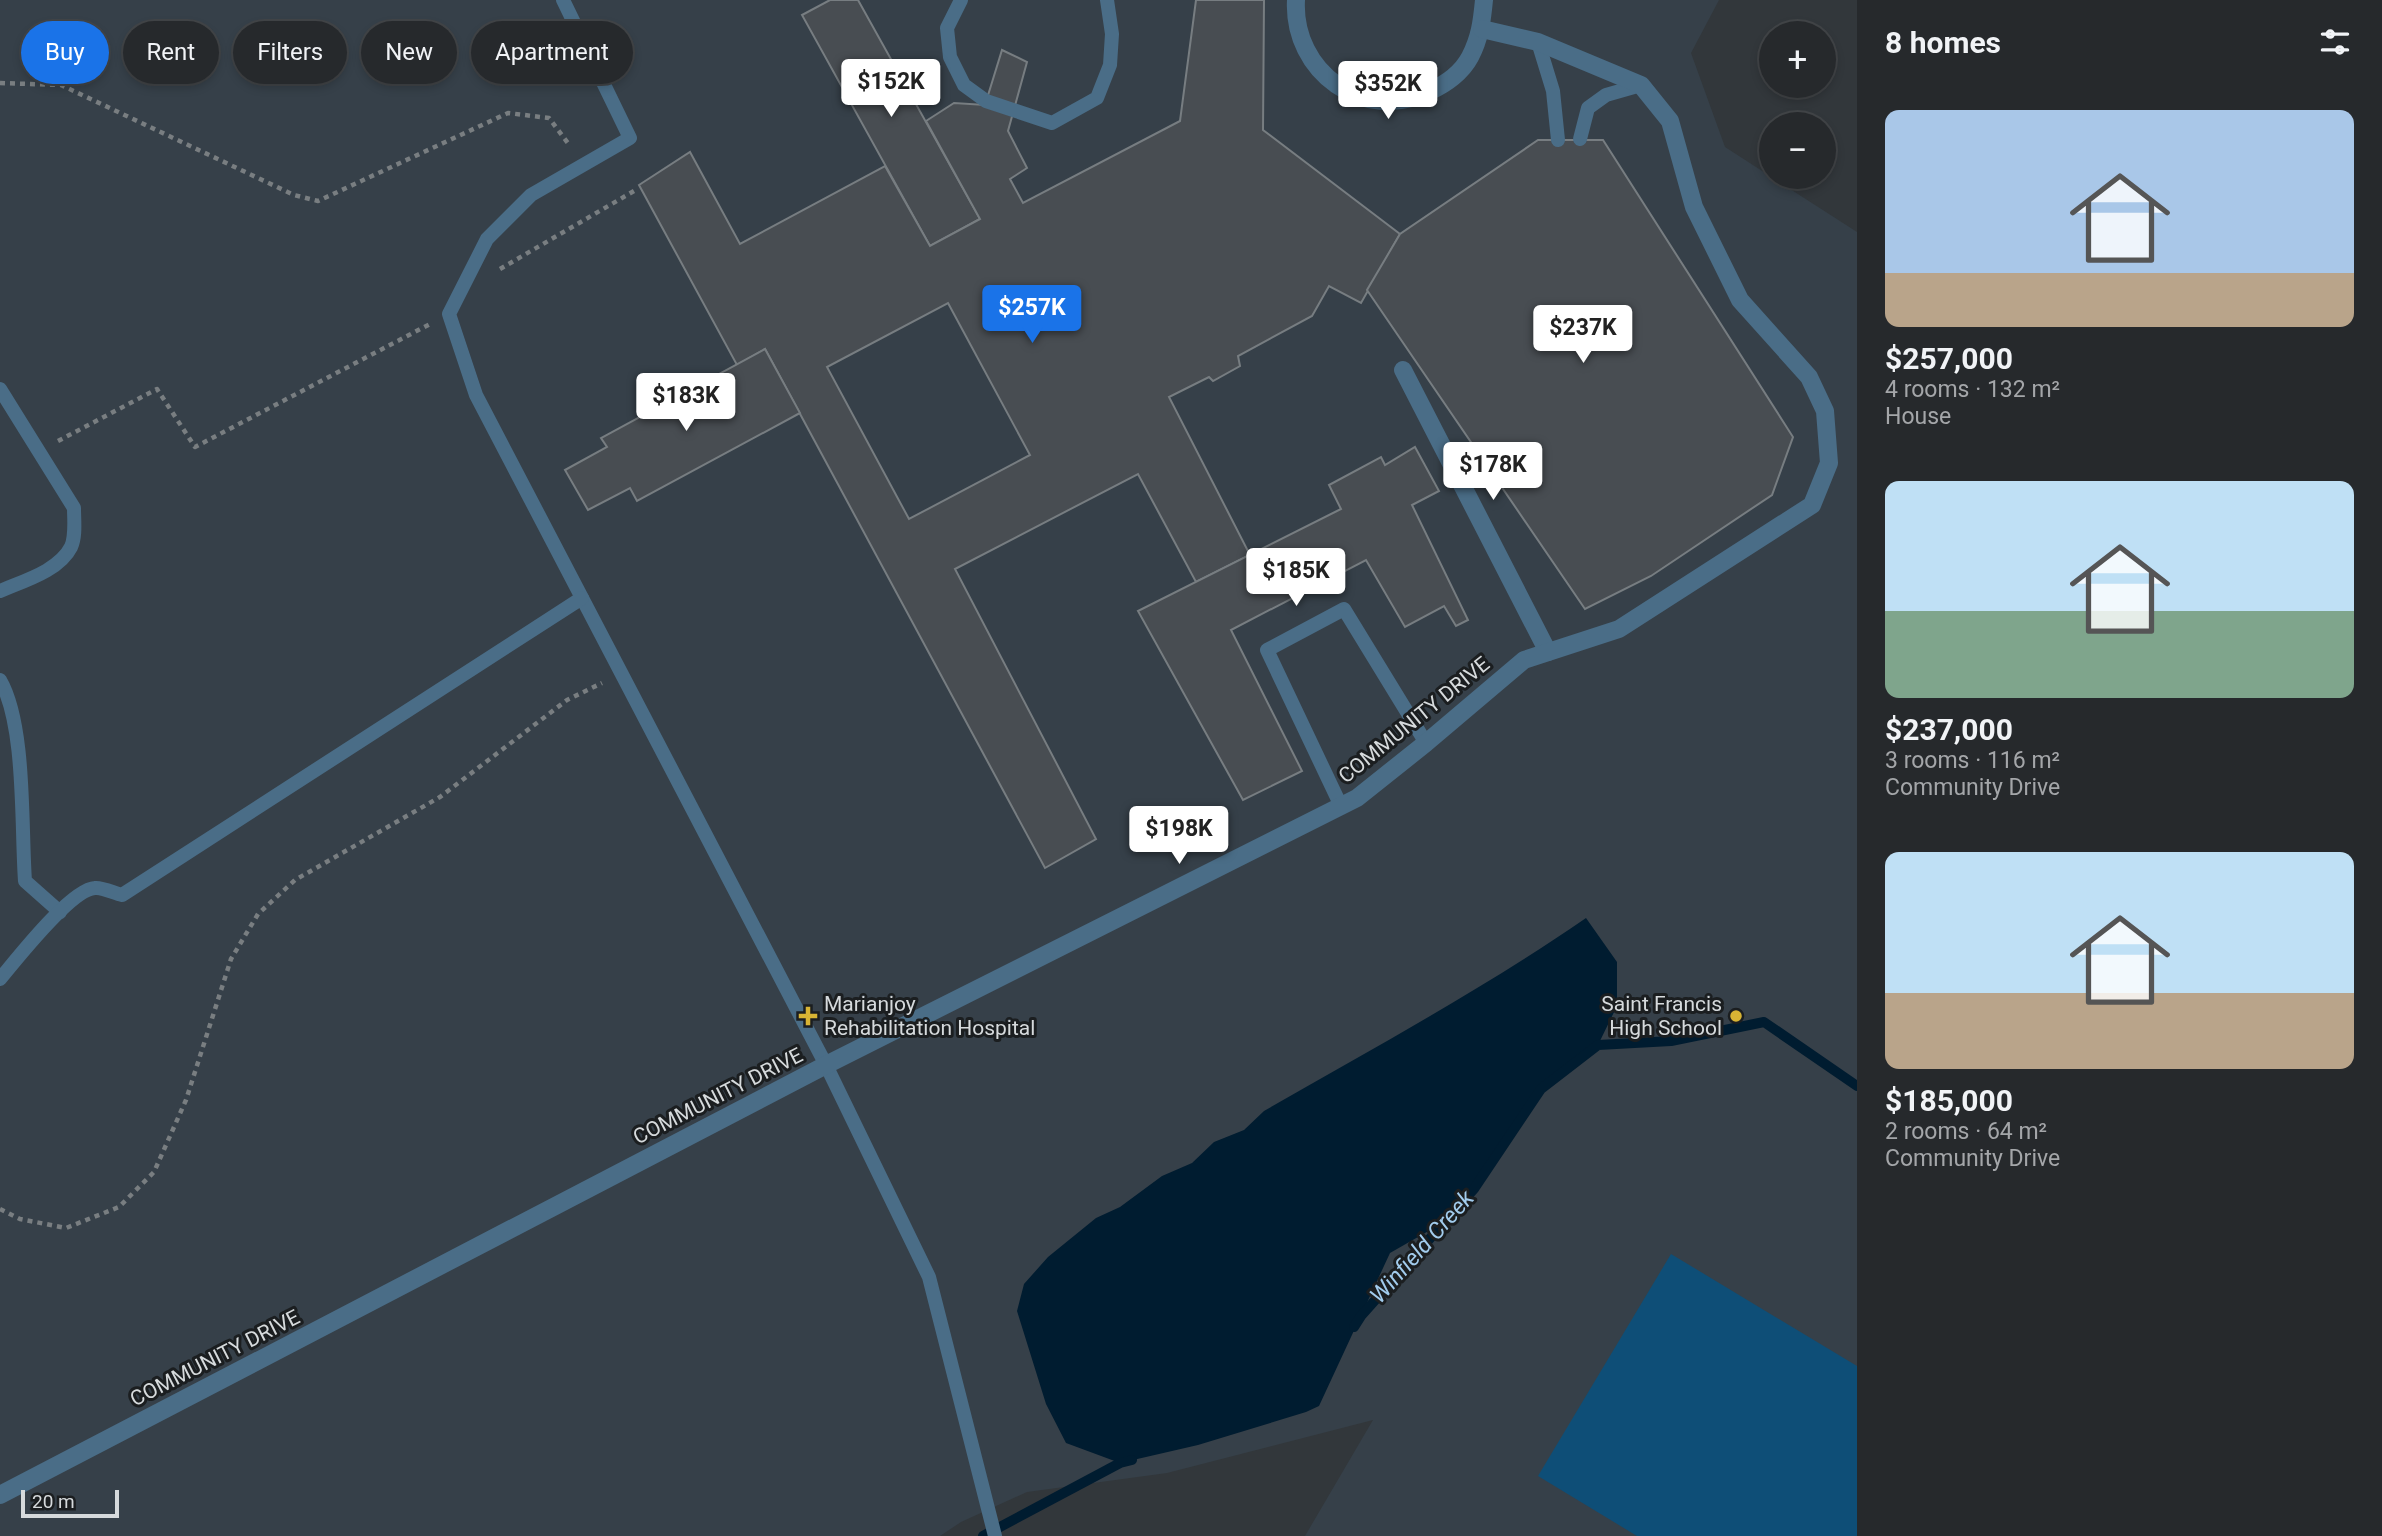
<!DOCTYPE html>
<meta charset="utf-8">
<style>
:root{--surface:#26292c;--page:#323538;--text:#f1f3f6;--muted:#a4a6a9;--line:#424548;--accent:#1a73e8}
body{margin:0;font-family:Roboto,sans-serif;background:var(--page);color:var(--text);height:100vh;display:flex;flex-direction:column;font-size:26px;white-space:nowrap}
*{box-sizing:border-box;margin:0}
p{font-size:23px;color:var(--muted)}
.icon{flex:none;width:38px;height:38px;fill:none;stroke:currentColor;stroke-width:2;stroke-linecap:round;stroke-linejoin:round}
.map{position:relative;flex:1;overflow:hidden}
.details{display:flex;flex-direction:column;background:var(--surface);width:525px}
.details>*{flex:none}
.guide{position:absolute;left:21px;top:21px;width:665px;height:63px;display:flex;gap:14px}
.tools{position:absolute;left:1759px;top:21px;display:grid;gap:14px}
.tools a{display:grid;place-items:center;width:77px;height:77px;border-radius:50%;background:var(--surface);box-shadow:0 4px 10px #0003,0 0 0 2px var(--line);font-size:35px}
.scale{position:absolute;left:21px;bottom:18px;width:98px;box-sizing:border-box;padding-left:7px;border:4px solid #d6dadc;border-top:0;font-size:19px;line-height:24px;white-space:nowrap;color:#d6dadc;-webkit-text-stroke:5px #1b1e20;paint-order:stroke}
.price{position:absolute;translate:-50% -60px;padding:0 16px;border-radius:7px;background:#fff;color:#222;font-size:23px;line-height:46px;filter:drop-shadow(0 2px 4px #0008)}
.price::after{content:'';position:absolute;left:50%;top:42px;width:21px;height:16px;margin-left:-10px;background:inherit;clip-path:polygon(0 0,100% 0,50% 100%)}
.price.current{background:var(--accent);color:#fff}
ul{padding:0;list-style:none}
li{display:grid;align-content:center;gap:14px;height:371px;padding:0 28px}
li span{display:grid;place-items:center;height:217px;border-radius:14px;color:#555}
li>.icon{margin-inline-start:auto}
span .icon{width:126px;height:126px;fill:#fffc;stroke-width:1}
li b{font-size:30px}
h2{display:flex;justify-content:space-between;align-items:center;height:84px;padding:0 28px;font-size:30px}
.pill{padding:0 24px;border-radius:32px;background:var(--surface);box-shadow:0 4px 10px #0003,0 0 0 2px var(--line);font-size:24px;line-height:63px}
.pill.current{background:var(--accent);color:#fff}
main{display:flex;flex:1;min-height:0}
.map>svg:first-child{display:block}
</style>
<main>
<div class="map">
<svg width="1857" height="1536" viewBox="0 0 1857 1536">
<rect width="100%" height="100%" fill="#32373b"/>
<!-- built -->
<path fill="#364049" d="M 0,0 L 1719,0 L 1691,53 L 1725,147 L 1857,232 L 1857,1536 L 1305,1536 L 1373,1420 L 1167,1473 L 1027,1492 L 961,1522 L 940,1536 L 0,1536 Z"/>
<!-- green -->
<path fill="#0e4e77" d="M 1671,1254 L 1857,1366 L 1857,1536 L 1637,1536 L 1538,1476 Z"/>
<!-- water -->
<path fill="#001c30" d="M 1586,918 L 1617,962 L 1617,1006 L 1598,1045 L 1541,1089 L 1474,1189 L 1446,1221 L 1390,1253 L 1319,1406 L 1306,1412 L 1198,1445 L 1120,1463 L 1066,1443 L 1046,1404 L 1017,1311 L 1024,1284 L 1048,1257 L 1096,1218 L 1120,1207 L 1162,1176 L 1192,1163 L 1214,1142 L 1244,1130 L 1264,1111 C 1372,1049 1483,989 1586,918 Z"/>
<g fill="none" stroke-linecap="round" stroke-linejoin="round">
<!-- stream -->
<g stroke="#001c30" stroke-width="10">
<path d="M 1354,1327 L 1361,1316 L 1474,1189 L 1541,1089 L 1598,1045 L 1671,1041 L 1764,1022 L 1857,1086"/>
<path d="M 983,1536 L 1120,1463 L 1132,1460"/>
</g>
</g>
<!-- building -->
<g fill="#484d52" stroke="#777d81" stroke-width="2" fill-rule="evenodd">
<path d="M 830,0 L 858,0 L 980,219 L 930,246 L 802,15 Z"/>
<path d="M 1196,0 L 1264,0 L 1263,130 L 1400,234 L 1361,303 L 1329,286 L 1312,316 L 1238,356 L 1240,366 L 1213,381 L 1209,377 L 1169,397 L 1250,555 L 1196,582 L 1138,474 L 955,569 L 1096,839 L 1045,868 L 765,349 L 737,365 L 639,185 L 690,152 L 740,244 L 885,166 L 930,246 L 980,219 L 926,121 L 954,103 L 985,105 L 1002,50 L 1027,62 L 1008,131 L 1027,168 L 1010,179 L 1023,203 L 1180,121 ZM 948,303 L 1030,455 L 909,519 L 827,367 Z"/>
<path d="M 1538,140 L 1603,140 L 1793,437 L 1772,495 L 1651,576 L 1585,609 L 1367,290 L 1400,234 Z"/>
<path d="M 765,349 L 800,413 L 637,501 L 630,488 L 588,510 L 565,470 L 607,447 L 601,438 Z"/>
<path d="M 1415,447 L 1439,491 L 1412,505 L 1468,620 L 1456,626 L 1444,606 L 1405,627 L 1366,560 L 1231,630 L 1302,771 L 1243,800 L 1138,611 L 1341,509 L 1329,485 L 1381,457 L 1385,465 Z"/>
</g>
<g fill="none" stroke-linecap="round" stroke-linejoin="round">
<!-- path -->
<g stroke="#797e81" stroke-width="4.5" stroke-dasharray="5 5" stroke-linecap="butt">
<path d="M 0,83 L 61,85 L 294,195 L 318,201 L 508,113 L 549,118 L 570,146"/>
<path d="M 500,269 L 634,191"/>
<path d="M 58,441 L 157,389 L 195,447 L 430,324"/>
<path d="M 0,1209 L 20,1219 L 66,1228 L 119,1207 L 154,1172 L 186,1100 L 231,959 L 258,914 L 295,880 L 440,797 L 567,700 L 602,683"/>
</g>
<!-- lane -->
<g stroke="#4a6d87" stroke-width="14">
<path d="M 563,0 L 630,138 L 531,195 L 487,239 L 449,314 L 476,395 L 826,1065 L 929,1277 L 995,1536"/>
<path d="M 961,0 L 947,28 L 950,57 L 964,85 L 986,101 L 1052,123 L 1097,98 L 1110,65 L 1112,34 L 1107,0"/>
<path d="M 1538,42 L 1553,91 L 1558,140"/>
<path d="M 1580,139 L 1588,108 L 1606,95 L 1641,85"/>
<path d="M 0,389 L 74,508 C 74,521 76,536 71,547 C 59,571 23,581 0,591"/>
<path d="M 0,680 C 26,725 21,826 25,881 L 60,912"/>
<path d="M 1341,806 L 1267,650 L 1344,609 L 1426,743"/>
<path d="M 0,979 C 16,960 71,889 95,888 C 102,887 114,893 122,895 L 582,598"/>
</g>
<!-- street -->
<g stroke="#4a6d87" stroke-width="18">
<path d="M 1296,0 C 1292,72 1364,124 1430,91 C 1446,84 1462,72 1470,57 C 1480,38 1482,21 1484,0"/>
<path d="M 1403,370 L 1548,652"/>
<path d="M 0,1495 L 826,1065 L 1357,798 L 1426,743 L 1524,660 L 1619,629 L 1812,505 L 1829,463 L 1825,411 L 1809,377 L 1740,300 L 1694,207 L 1670,121 L 1641,85 L 1538,42 L 1482,29"/>
</g>
</g>
<!-- markers -->
<g fill="#d8b434" stroke="#1b1e20" stroke-width="2.5">
<path d="M804.5 1005.5h7v7h7v7h-7v7h-7v-7h-7v-7h7z"/>
<circle cx="1736" cy="1016" r="7"/>
</g>
<g text-anchor="middle" dominant-baseline="central" stroke-width="6" stroke-linejoin="round" paint-order="stroke">
<!-- street labels -->
<g font-size="21" fill="#d6dadc" stroke="#1b1e20">
<text transform="translate(1414 720) rotate(-39)">COMMUNITY DRIVE</text>
<text transform="translate(718 1096) rotate(-27)">COMMUNITY DRIVE</text>
<text transform="translate(215 1358) rotate(-27)">COMMUNITY DRIVE</text>
</g>
<!-- poi labels -->
<g font-size="21" fill="#d6dadc" stroke="#1b1e20" text-anchor="start">
<text x="824" y="1004">Marianjoy<tspan x="824" dy="24">Rehabilitation Hospital</tspan></text>
<text x="1722" y="1004" text-anchor="end">Saint Francis<tspan x="1722" dy="24">High School</tspan></text>
</g>
<!-- water labels -->
<g font-size="23" font-style="italic" fill="#a2cced" stroke="#1b1e20">
<text transform="translate(1422 1247) rotate(-48)">Winfield Creek</text>
</g>
</g>
</svg>
<div class="tools">
<a>+</a>
<a>−</a>
</div>
<div class="scale">20 m</div>
<b class="price" style="left:891px;top:119px">$152K</b>
<b class="price" style="left:1388px;top:121px">$352K</b>
<b class="price current" style="left:1032px;top:345px">$257K</b>
<b class="price" style="left:1583px;top:365px">$237K</b>
<b class="price" style="left:686px;top:433px">$183K</b>
<b class="price" style="left:1493px;top:502px">$178K</b>
<b class="price" style="left:1296px;top:608px">$185K</b>
<b class="price" style="left:1179px;top:866px">$198K</b>
<div class="guide">
<a class="pill current">Buy</a>
<a class="pill">Rent</a>
<a class="pill">Filters</a>
<a class="pill">New</a>
<a class="pill">Apartment</a>
</div>
</div>
<section class="details">
<h2>8 homes<svg class="icon" aria-label="filters" viewBox="0 0 24 24"><path d="M4 7h16M4 17h16"/><circle cx="9" cy="7" r="2"/><circle cx="15" cy="17" r="2"/></svg></h2>
<ul>
<li><span style="background:linear-gradient(#a9c7e8 75%,#b9a48a 0)"><svg class="icon" aria-label="home" viewBox="0 0 24 24"><path d="M3 11l9-7 9 7M6 9v11h12V9"/></svg></span><div><b>$257,000</b><p>4 rooms · 132 m²</p><p>House</p></div></li>
<li><span style="background:linear-gradient(#bfe0f5 60%,#7fa58c 0)"><svg class="icon" aria-label="home" viewBox="0 0 24 24"><path d="M3 11l9-7 9 7M6 9v11h12V9"/></svg></span><div><b>$237,000</b><p>3 rooms · 116 m²</p><p>Community Drive</p></div></li>
<li><span style="background:linear-gradient(#bfe0f5 65%,#b9a48a 0)"><svg class="icon" aria-label="home" viewBox="0 0 24 24"><path d="M3 11l9-7 9 7M6 9v11h12V9"/></svg></span><div><b>$185,000</b><p>2 rooms · 64 m²</p><p>Community Drive</p></div></li>
</ul>
</section>
</main>
